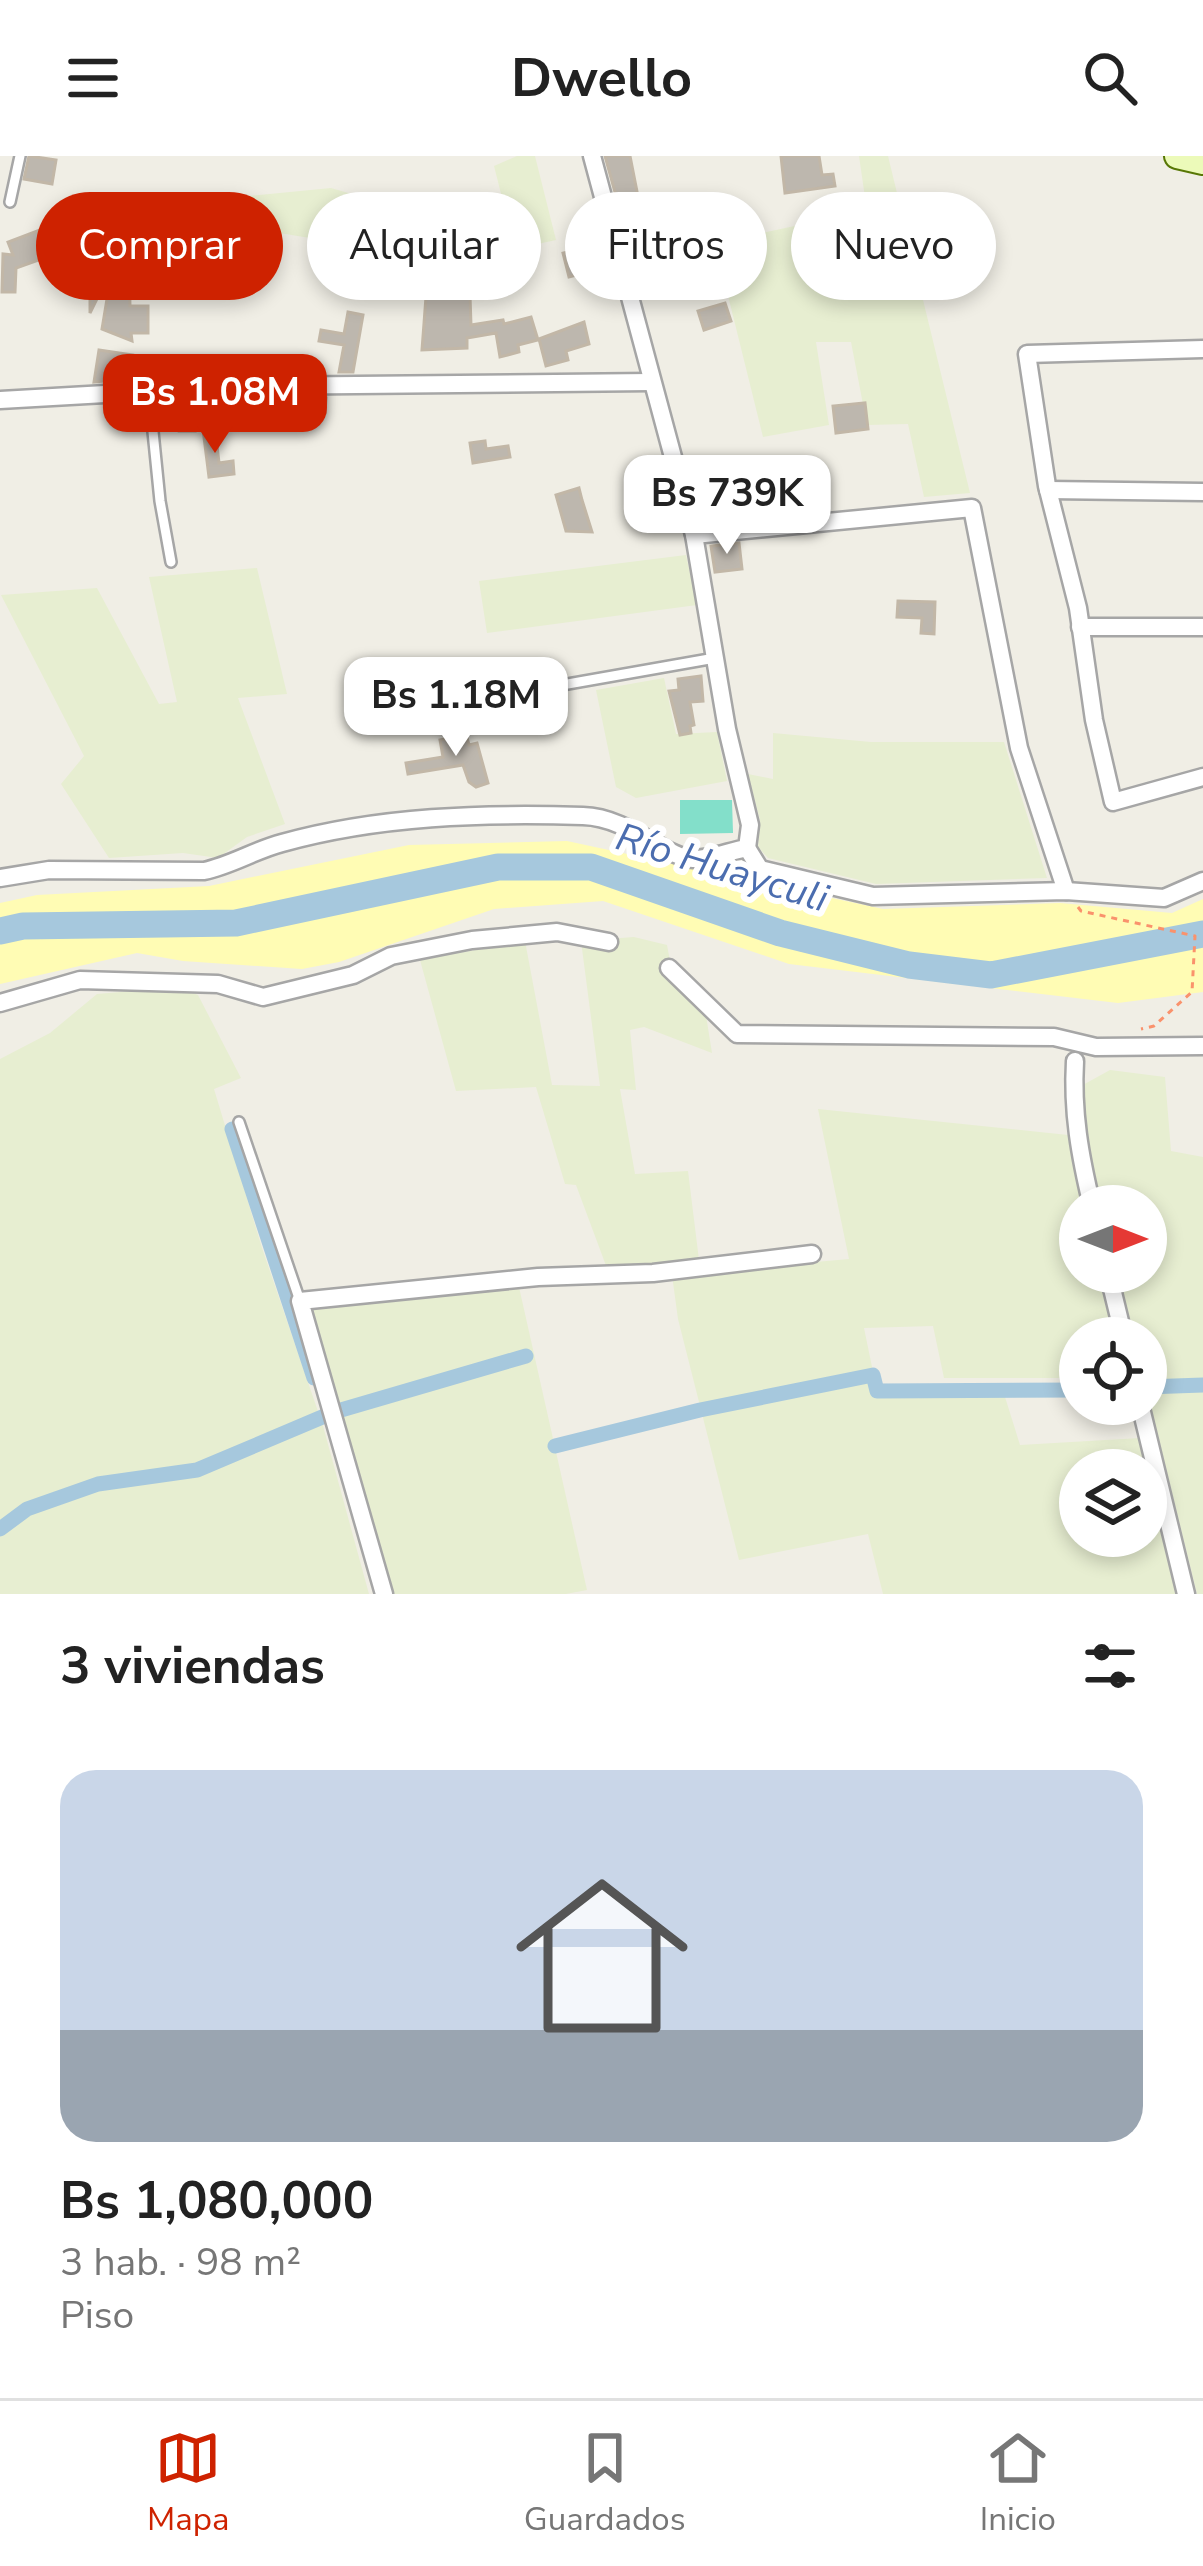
<!DOCTYPE html>
<html lang="es">
<meta charset="utf-8">
<style>
:root{--surface:#fff;--page:#f2f2f2;--text:#222;--muted:#767676;--line:#e0e0e0;--accent:#ce2200}
body{margin:0;font-family:"Nunito Sans",sans-serif;background:var(--page);color:var(--text);height:100vh;display:flex;flex-direction:column;font-size:45px;white-space:nowrap}
*{box-sizing:border-box;margin:0}
p{font-size:39px;color:var(--muted)}
.icon{flex:none;width:66px;height:66px;fill:none;stroke:currentColor;stroke-width:2;stroke-linecap:round;stroke-linejoin:round}
.map{position:relative;height:1438px;overflow:hidden}
.panel{display:flex;flex-direction:column;background:var(--surface);flex:1}
.panel>*{flex:none}
.hud{position:absolute;left:36px;top:36px;width:1131px;height:108px;display:flex;gap:24px}
.needle{width:78px;rotate:90deg}
.fabs{position:absolute;left:1059px;top:1029px;display:grid;gap:24px}
.fabs a{display:grid;place-items:center;width:108px;height:108px;border-radius:50%;background:var(--surface);box-shadow:0 6px 18px #0003;font-size:60px}
.price{position:absolute;translate:-50% -102px;padding:0 27px;border-radius:24px;background:#fff;color:#222;font-size:39px;line-height:78px;filter:drop-shadow(0 3px 6px #0008)}
.price::after{content:'';position:absolute;left:50%;top:72px;width:36px;height:27px;margin-left:-18px;background:inherit;clip-path:polygon(0 0,100% 0,50% 100%)}
.price.selected{background:var(--accent);color:#fff}
ul{padding:0;list-style:none}
li{display:grid;align-content:center;gap:24px;height:636px;padding:0 60px}
li+li{border-top:3px solid var(--line)}
li span{display:grid;place-items:center;height:372px;border-radius:36px;color:#555}
li>.icon{margin-inline-start:auto}
span .icon{width:216px;height:216px;fill:#fffc;stroke-width:1}
li b{font-size:51px}
h2{display:flex;justify-content:space-between;align-items:center;height:144px;padding:0 60px;font-size:51px}
.pill{padding:0 42px;border-radius:54px;background:var(--surface);box-shadow:0 6px 18px #0003;font-size:42px;line-height:108px}
.pill.selected{background:var(--accent);color:#fff}
header{display:flex;justify-content:space-between;align-items:center;height:156px;padding:0 60px;background:var(--surface);font-size:54px;font-weight:700}
.tab-bar{display:flex;justify-content:space-around;align-items:center;height:168px;border-top:3px solid var(--line);background:var(--surface);font-size:33px;color:var(--muted)}
.tab-bar a{display:grid;justify-items:center;gap:6px}
.tab-bar .selected{color:var(--accent)}
.map>svg:first-child{display:block}
</style>
<header><svg class="icon" aria-label="menu" viewBox="0 0 24 24"><path d="M4 6h16M4 12h16M4 18h16"/></svg>Dwello<svg class="icon" aria-label="search" viewBox="0 0 24 24"><circle cx="10" cy="10" r="6"/><path d="M15 15l6 6"/></svg></header>
<div class="map">
<svg width="1203" height="1438" viewBox="0 0 1203 1438">
<rect width="100%" height="100%" fill="#f0eee5"/>
<!-- farmland -->
<g fill="#e7eed1" fill-rule="evenodd">
<path d="M 517,0 L 535,0 L 556,84 L 515,93 L 494,10 Z"/>
<path d="M 859,0 L 888,0 L 970,337 L 924,341 L 908,268 L 867,269 L 851,186 L 816,186 L 829,269 L 763,281 L 715,87 L 827,63 L 832,86 L 871,83 Z"/>
<path d="M 331,32 L 376,45 L 386,55 L 376,93 L 250,72 L 248,40 Z"/>
<path d="M 686,399 L 697,449 L 487,477 L 479,425 Z"/>
<path d="M 257,412 L 287,538 L 238,542 L 285,668 L 247,681 L 218,702 L 183,697 L 109,702 L 61,628 L 84,600 L 1,439 L 97,432 L 159,548 L 177,546 L 149,421 Z"/>
<path d="M 664,522 L 676,578 L 717,576 L 727,625 L 636,642 L 616,631 L 596,534 Z"/>
<path d="M 773,577 L 871,586 L 1004,586 L 1047,722 L 876,728 L 768,702 L 758,691 L 760,664 L 748,618 L 773,623 Z"/>
<path d="M 634,781 L 667,789 L 674,826 L 704,847 L 712,897 L 644,871 L 630,874 L 636,934 L 620,933 L 635,1018 L 688,1015 L 699,1104 L 608,1115 L 576,1029 L 565,1028 L 536,931 L 456,935 L 420,804 L 525,785 L 552,929 L 600,930 L 581,785 Z"/>
<path d="M 179,831 L 198,839 L 241,922 L 214,933 L 262,1092 L 323,1270 L 369,1438 L 0,1438 L 0,903 L 50,877 L 97,838 Z"/>
<path d="M 1110,914 L 1165,921 L 1171,995 L 1203,1001 L 1203,1438 L 1197,1438 L 1146,1231 L 1146,1182 L 1134,1182 L 1118,1116 L 1146,1116 L 1147,1042 L 1098,1036 L 1085,982 L 1081,930 Z"/>
<path d="M 818,953 L 1068,979 L 1085,1050 L 1080,1050 L 1080,1116 L 1101,1116 L 1117,1182 L 1080,1182 L 1080,1222 L 944,1222 L 933,1170 L 864,1172 L 878,1240 L 1005,1241 L 1020,1289 L 1140,1282 L 1179,1438 L 883,1438 L 868,1378 L 739,1404 L 678,1163 L 672,1119 L 849,1103 ZM 1080,1314 L 1146,1314 L 1146,1380 L 1080,1380 Z"/>
<path d="M 519,1131 L 587,1434 L 566,1438 L 388,1438 L 306,1151 Z"/>
</g>
<!-- sand -->
<path fill="#fffcb4" d="M 567,685 L 883,753 L 1060,747 L 1172,757 L 1203,743 L 1203,836 L 1118,847 L 789,808 L 603,745 L 494,753 L 339,806 L 302,813 L 183,805 L 137,797 L 0,828 L 0,747 L 37,739 L 209,730 L 409,689 Z"/>
<!-- pitch -->
<path fill="#83dfca" d="M 680,644 L 732,644 L 733,677 L 680,678 Z"/>
<g fill="none" stroke-linecap="round" stroke-linejoin="round">
<!-- canal -->
<g stroke="#a6c8dd" stroke-width="15">
<path d="M 232,973 L 314,1222"/>
<path d="M 1146,1231 L 1203,1229"/>
<path d="M 341,1254 L 526,1200"/>
<path d="M 555,1290 L 700,1254 L 873,1219 L 877,1235 L 1080,1234"/>
<path d="M 0,1373 L 27,1353 L 98,1328 L 197,1314 L 327,1259"/>
</g>
<!-- river -->
<path stroke="#a6c8dd" stroke-width="27" d="M 0,775 L 23,770 L 236,767 L 498,711 L 591,711 L 780,777 L 909,809 L 991,819 L 1203,778"/>
</g>
<!-- building -->
<g fill="#bdb7ae" stroke="#c2b7a7" stroke-width="3">
<path d="M 29,0 L 56,4 L 52,28 L 24,23 Z"/>
<path d="M 605,0 L 630,0 L 641,56 L 621,58 Z"/>
<path d="M 781,0 L 819,0 L 822,19 L 833,18 L 835,30 L 785,37 Z"/>
<path d="M 92,62 L 92,68 L 102,67 L 104,72 L 112,112 L 90,157 L 90,108 L 82,109 L 76,81 L 65,82 L 63,65 Z"/>
<path d="M 40,74 L 48,96 L 43,98 L 44,102 L 16,112 L 15,136 L 2,136 L 3,98 L 13,99 L 8,86 Z"/>
<path d="M 328,85 L 376,93 L 369,137 L 351,134 L 355,115 L 324,110 Z"/>
<path d="M 602,88 L 609,111 L 569,121 L 563,97 Z"/>
<path d="M 113,107 L 129,107 L 130,150 L 148,150 L 148,177 L 131,177 L 132,185 L 102,173 Z"/>
<path d="M 428,114 L 462,114 L 462,141 L 470,140 L 471,169 L 503,164 L 504,168 L 531,161 L 538,184 L 518,189 L 519,196 L 500,201 L 496,177 L 467,182 L 467,192 L 422,194 Z"/>
<path d="M 725,147 L 731,165 L 704,174 L 698,155 Z"/>
<path d="M 348,156 L 363,159 L 353,216 L 339,216 L 344,189 L 319,185 L 321,174 L 344,178 Z"/>
<path d="M 584,166 L 589,188 L 566,195 L 568,204 L 546,210 L 539,183 Z"/>
<path d="M 99,194 L 133,199 L 134,222 L 94,226 Z"/>
<path d="M 286,242 L 326,242 L 325,257 L 287,258 Z"/>
<path d="M 193,246 L 195,275 L 179,275 L 175,247 Z"/>
<path d="M 865,247 L 868,273 L 836,277 L 833,250 Z"/>
<path d="M 215,272 L 219,307 L 233,305 L 234,318 L 209,321 L 203,273 Z"/>
<path d="M 485,285 L 486,293 L 508,290 L 510,301 L 473,307 L 470,287 Z"/>
<path d="M 579,332 L 582,344 L 592,376 L 566,375 L 556,339 Z"/>
<path d="M 785,340 L 788,357 L 753,361 L 750,345 Z"/>
<path d="M 739,387 L 742,413 L 715,416 L 711,390 Z"/>
<path d="M 898,445 L 935,446 L 934,478 L 921,477 L 922,462 L 897,461 Z"/>
<path d="M 701,520 L 703,545 L 690,546 L 694,569 L 690,570 L 691,577 L 680,579 L 669,535 L 679,534 L 678,523 Z"/>
<path d="M 453,570 L 465,574 L 469,589 L 477,587 L 488,627 L 476,631 L 469,626 L 463,609 L 408,618 L 406,607 L 443,601 L 440,584 L 455,581 Z"/>
</g>
<g fill="none" stroke-linecap="round" stroke-linejoin="round">
<defs>
<g id="service">
<path d="M 10,46 L 20,0"/>
<path d="M 149,236 L 160,345 L 171,406"/>
<path d="M 425,559 L 485,564 L 511,538 L 715,502"/>
<path d="M 239,966 L 300,1145"/>
</g>
<g id="minor">
<path d="M 1203,193 L 1027,198 L 1047,330 L 1078,452 L 1094,564 L 1113,646 L 1203,621"/>
<path d="M 0,244 L 245,230 L 651,226"/>
<path d="M 1048,334 L 1203,336"/>
<path d="M 694,379 L 972,352 L 1019,592 L 1066,735"/>
<path d="M 1080,471 L 1203,471"/>
<path d="M 747,692 L 760,713 L 873,740 L 1066,735 L 1164,742 L 1203,725"/>
<path d="M 0,722 L 49,714 L 204,715 C 232,709 255,694 282,687 C 379,660 483,657 583,660 C 628,661 667,702 693,703 C 710,703 730,695 747,692 L 750,669 L 727,573 L 694,379 L 592,0"/>
<path d="M 669,812 L 737,878 L 1054,881 L 1096,891 L 1203,890"/>
<path d="M 0,847 L 80,824 L 218,828 L 263,841 L 353,819 L 391,800 L 472,784 L 557,776 L 609,786"/>
<path d="M 1075,905 C 1072,956 1080,1000 1092,1050"/>
<path d="M 1108,1116 L 1124,1182"/>
<path d="M 1140,1248 L 1186,1438"/>
<path d="M 384,1438 L 300,1145 L 538,1121 L 653,1117 L 812,1098"/>
</g>
<path id="secondary" d="M 1177,0 L 1203,6"/>
</defs>
<!-- service casing -->
<use href="#service" stroke="#a6a6a6" stroke-width="14"/>
<!-- minor casing -->
<use href="#minor" stroke="#a6a6a6" stroke-width="21"/>
<!-- secondary casing -->
<use href="#secondary" stroke="#587705" stroke-width="28"/>
<!-- path -->
<path stroke="#fa926c" stroke-width="3" stroke-dasharray="6 6" stroke-linecap="butt" d="M 1078,751 L 1081,755 L 1195,780 L 1192,836 L 1154,870 L 1141,873"/>
<!-- service -->
<use href="#service" stroke="#fff" stroke-width="9"/>
<!-- minor -->
<use href="#minor" stroke="#fff" stroke-width="16"/>
<!-- secondary -->
<use href="#secondary" stroke="#ecfab9" stroke-width="24"/>
</g>
<g text-anchor="middle" dominant-baseline="central" stroke-width="12" stroke-linejoin="round" paint-order="stroke">
<!-- water labels -->
<g font-size="39" font-style="italic" fill="#4b6daf" stroke="#fff">
<text transform="translate(722 712) rotate(17)">Río Huayculi</text>
</g>
</g>
</svg>
<div class="fabs">
<a><svg class="needle" viewBox="-14 -14 28 28"><path d="M0-13l5 13h-10z" fill="#e53935"/><path d="M0 13l5-13h-10z" fill="#767676"/></svg></a>
<a><svg class="icon" aria-label="locate" viewBox="0 0 24 24"><circle cx="12" cy="12" r="6"/><path d="M12 2v4M12 18v4M2 12h4M18 12h4"/></svg></a>
<a><svg class="icon" aria-label="layers" viewBox="0 0 24 24"><path d="M12 4l9 5-9 5-9-5zM3 14l9 5 9-5"/></svg></a>
</div>
<b class="price selected" style="left:215px;top:300px">Bs 1.08M</b>
<b class="price" style="left:727px;top:401px">Bs 739K</b>
<b class="price" style="left:456px;top:603px">Bs 1.18M</b>
<div class="hud">
<a class="pill selected">Comprar</a>
<a class="pill">Alquilar</a>
<a class="pill">Filtros</a>
<a class="pill">Nuevo</a>
</div>
</div>
<section class="panel">
<h2>3 viviendas<svg class="icon" aria-label="filters" viewBox="0 0 24 24"><path d="M4 7h16M4 17h16"/><circle cx="9" cy="7" r="2"/><circle cx="15" cy="17" r="2"/></svg></h2>
<ul>
<li><span style="background:linear-gradient(#c9d6e8 70%,#9aa5b1 0)"><svg class="icon" aria-label="home" viewBox="0 0 24 24"><path d="M3 11l9-7 9 7M6 9v11h12V9"/></svg></span><div><b>Bs 1,080,000</b><p>3 hab. · 98 m²</p><p>Piso</p></div></li>
</ul>
</section>
<nav class="tab-bar">
<a class="selected"><svg class="icon" aria-label="map" viewBox="0 0 24 24"><path d="M3 6l6-2 6 2 6-2v14l-6 2-6-2-6 2zM9 4v14M15 6v14"/></svg>Mapa</a>
<a><svg class="icon" aria-label="saved" viewBox="0 0 24 24"><path d="M7 4h10v16l-5-4-5 4z"/></svg>Guardados</a>
<a><svg class="icon" aria-label="home" viewBox="0 0 24 24"><path d="M3 11l9-7 9 7M6 9v11h12V9"/></svg>Inicio</a>
</nav>
